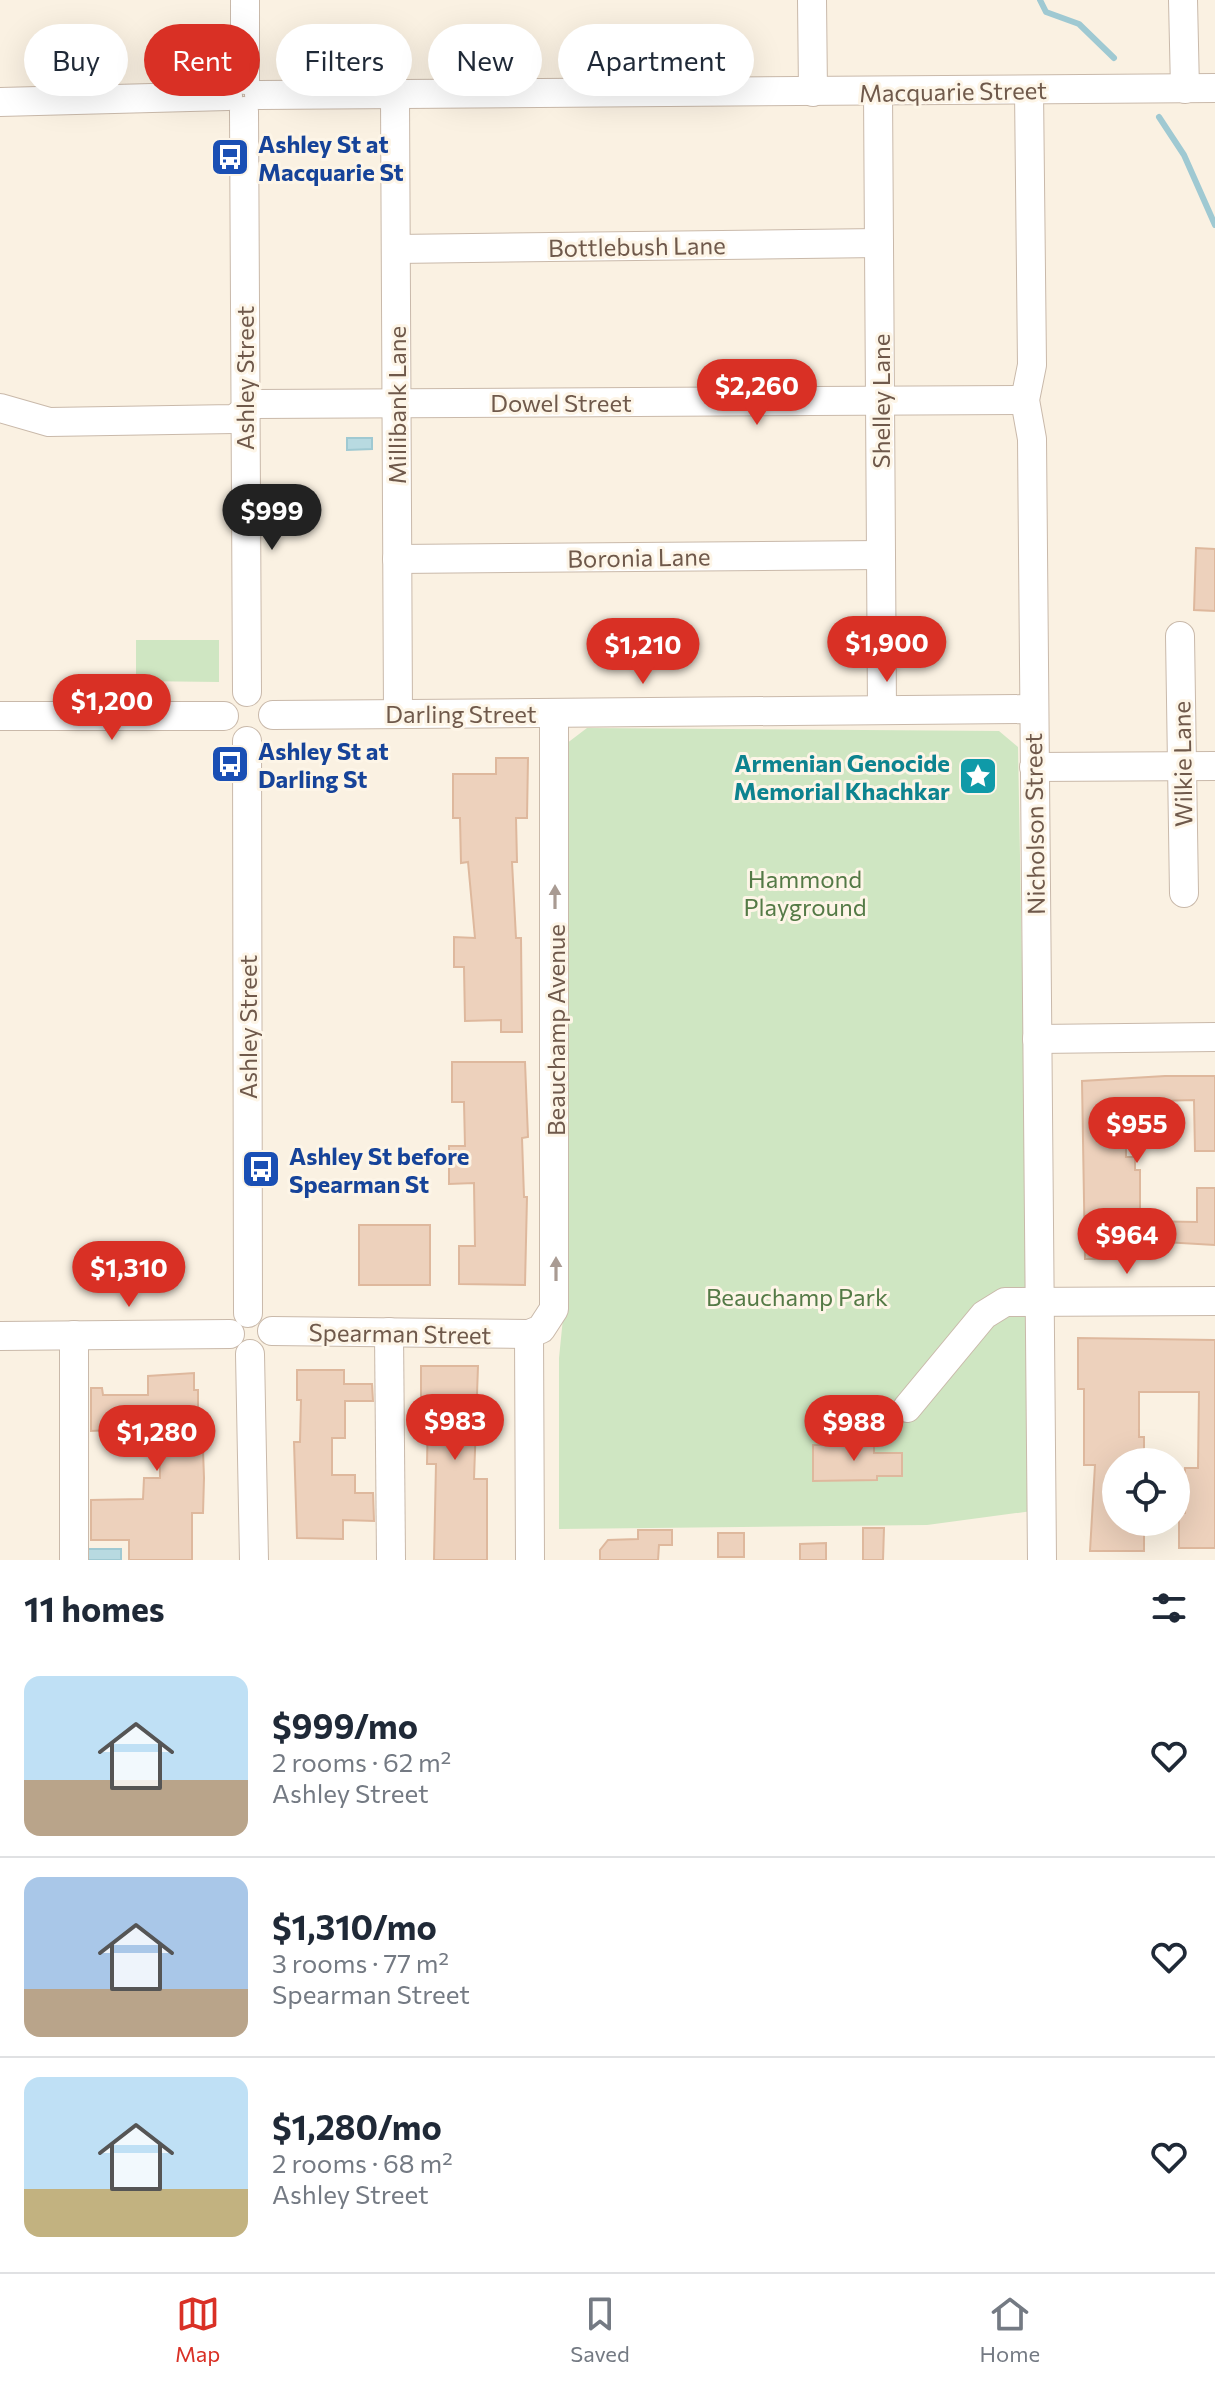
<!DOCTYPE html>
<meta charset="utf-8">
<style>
:root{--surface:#fff;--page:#f6f6f7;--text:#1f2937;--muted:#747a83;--line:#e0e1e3;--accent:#d93025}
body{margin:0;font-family:Commissioner,sans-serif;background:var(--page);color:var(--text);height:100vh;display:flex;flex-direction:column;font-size:30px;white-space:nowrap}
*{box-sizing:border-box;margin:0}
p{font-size:26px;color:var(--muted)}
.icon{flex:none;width:44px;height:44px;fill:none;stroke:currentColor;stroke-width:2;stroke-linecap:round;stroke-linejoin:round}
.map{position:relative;height:1560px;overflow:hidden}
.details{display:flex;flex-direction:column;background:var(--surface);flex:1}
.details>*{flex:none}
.top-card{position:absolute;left:24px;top:24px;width:800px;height:72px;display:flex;gap:16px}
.tools{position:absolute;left:1102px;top:1448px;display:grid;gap:16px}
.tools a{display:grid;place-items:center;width:88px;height:88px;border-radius:50%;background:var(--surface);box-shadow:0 8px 32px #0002;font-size:40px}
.price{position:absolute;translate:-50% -68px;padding:0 18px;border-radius:28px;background:var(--accent);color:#fff;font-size:26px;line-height:52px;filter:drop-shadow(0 2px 4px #0008)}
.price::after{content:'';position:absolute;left:50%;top:48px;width:24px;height:18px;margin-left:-12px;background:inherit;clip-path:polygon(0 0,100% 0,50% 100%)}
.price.on{background:#222;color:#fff}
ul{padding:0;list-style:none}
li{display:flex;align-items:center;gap:24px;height:200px;padding:0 24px}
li+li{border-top:2px solid var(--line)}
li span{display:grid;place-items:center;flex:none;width:224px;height:160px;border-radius:16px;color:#555}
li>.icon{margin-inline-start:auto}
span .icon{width:96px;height:96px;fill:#fffc;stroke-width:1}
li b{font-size:34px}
h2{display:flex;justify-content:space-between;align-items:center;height:96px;padding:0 24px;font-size:34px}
.pill{padding:0 28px;border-radius:36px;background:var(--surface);box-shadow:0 8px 32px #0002;font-size:28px;line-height:72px}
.pill.on{background:var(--accent);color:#fff}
.dock{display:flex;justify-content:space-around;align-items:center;height:112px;border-top:2px solid var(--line);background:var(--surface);font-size:22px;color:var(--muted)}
.dock a{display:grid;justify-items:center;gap:4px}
.dock .on{color:var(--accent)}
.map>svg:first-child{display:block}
</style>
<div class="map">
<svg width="1215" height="1560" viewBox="0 0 1215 1560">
<rect width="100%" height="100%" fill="#faf1e2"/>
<!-- green -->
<g fill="#cfe6c2">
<path d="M 136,640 L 219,640 L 219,682 L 136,681 Z"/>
<path d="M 587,728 L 999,731 L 1018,747 L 1032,1511 L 927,1525 L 559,1529 L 559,1358 L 568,1268 L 562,747 Z"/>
</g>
<!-- water -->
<g fill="#b8dae1" stroke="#9fc9d2" stroke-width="2">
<path d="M 347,438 L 372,438 L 372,449 L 347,450 Z"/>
<rect x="88" y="1549" width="33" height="11"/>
</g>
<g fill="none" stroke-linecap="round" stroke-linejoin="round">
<!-- stream -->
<g stroke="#9fc9d2" stroke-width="6">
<path d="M 1040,0 L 1046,12 L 1079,24 L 1114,58"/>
<path d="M 1159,117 L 1184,155 L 1215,225"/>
</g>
</g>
<!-- building -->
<g fill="#edd1bc" stroke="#deb89d" stroke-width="2">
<path d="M 1196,548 L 1215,549 L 1215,611 L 1194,610 Z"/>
<path d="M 496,758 L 528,758 L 527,818 L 516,818 L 517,862 L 512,862 L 516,938 L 521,938 L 522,1032 L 501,1032 L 501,1020 L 465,1021 L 464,967 L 454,967 L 454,937 L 475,938 L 468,862 L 461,863 L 460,818 L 453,818 L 453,774 L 496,774 Z"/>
<path d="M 452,1062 L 525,1062 L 528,1137 L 522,1138 L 524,1197 L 527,1197 L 525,1285 L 459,1284 L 459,1246 L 475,1246 L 474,1183 L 449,1184 L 449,1146 L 465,1146 L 464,1102 L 452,1102 Z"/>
<path d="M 1165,1076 L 1215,1076 L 1215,1151 L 1195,1151 L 1194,1100 L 1158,1101 L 1158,1114 L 1126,1116 L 1126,1157 L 1135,1157 L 1135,1170 L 1140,1170 L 1140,1221 L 1197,1222 L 1197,1188 L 1215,1188 L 1215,1245 L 1147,1241 L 1147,1259 L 1085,1259 L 1082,1081 Z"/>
<rect x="359" y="1225" width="71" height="60"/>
<path d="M 1078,1338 L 1215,1340 L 1215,1548 L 1179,1548 L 1179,1513 L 1185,1513 L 1185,1468 L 1198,1468 L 1199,1392 L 1139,1392 L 1139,1437 L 1144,1437 L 1144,1462 L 1116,1462 L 1116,1522 L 1144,1522 L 1144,1551 L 1090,1551 L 1095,1465 L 1084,1465 L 1084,1389 L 1078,1389 Z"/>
<path d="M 421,1366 L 478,1366 L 474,1479 L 487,1479 L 487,1560 L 434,1560 L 436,1464 L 427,1464 L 428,1413 L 421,1413 Z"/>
<path d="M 297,1370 L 344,1370 L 344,1384 L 372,1384 L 373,1401 L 345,1401 L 345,1438 L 332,1438 L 332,1475 L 355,1475 L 355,1493 L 373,1493 L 374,1521 L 343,1520 L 343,1539 L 297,1538 L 294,1442 L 300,1442 L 301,1400 L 297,1400 Z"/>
<path d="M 194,1373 L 194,1390 L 198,1390 L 198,1422 L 202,1422 L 204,1478 L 203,1513 L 192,1513 L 192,1560 L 129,1560 L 129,1540 L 91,1540 L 91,1500 L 143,1499 L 144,1478 L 160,1478 L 159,1411 L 110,1411 L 110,1430 L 91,1431 L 91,1388 L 102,1388 L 103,1395 L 148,1395 L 148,1376 Z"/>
<path d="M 813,1445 L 874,1445 L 874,1453 L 902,1453 L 902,1476 L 877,1476 L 877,1480 L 813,1481 Z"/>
<path d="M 863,1528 L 884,1528 L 883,1560 L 863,1560 Z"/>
<path d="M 638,1530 L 672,1530 L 672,1545 L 659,1545 L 658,1560 L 600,1560 L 600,1550 L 608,1540 L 638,1539 Z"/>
<rect x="718" y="1533" width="26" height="24"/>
<path d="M 826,1543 L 826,1560 L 800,1560 L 800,1544 Z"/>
</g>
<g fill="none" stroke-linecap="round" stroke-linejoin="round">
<defs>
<g id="minor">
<path d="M 245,0 L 245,80"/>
<path d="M 812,0 L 813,92"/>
<path d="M 1183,0 L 1185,89"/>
<path d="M 1029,90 L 1032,365 L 1025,400 L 1032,439 L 1042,1560"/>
<path d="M 878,92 L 882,710"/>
<path d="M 259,95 L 1215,88"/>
<path d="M 395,96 L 398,714"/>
<path d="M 0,102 L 228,96"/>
<path d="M 244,111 L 247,692"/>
<path d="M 396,249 L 879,243"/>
<path d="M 0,408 L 49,422 L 234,419 L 254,404 L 1025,400"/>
<path d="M 397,559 L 881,555"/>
<path d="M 1180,636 L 1184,893"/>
<path d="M 273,715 L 1033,709"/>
<path d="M 0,716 L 224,716"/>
<path d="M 247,741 L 248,1313"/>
<path d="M 1034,767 L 1215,766"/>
<path d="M 1037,1039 L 1215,1037"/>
<path d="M 272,1331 L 529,1334 L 541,1329 L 554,1309 L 554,713"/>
<path d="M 389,1332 L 391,1560"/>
<path d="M 529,1334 L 530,1560"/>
<path d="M 74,1335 L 74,1560"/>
<path d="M 0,1336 L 230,1334"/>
<path d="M 250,1354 L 254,1560"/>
<path d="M 907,1408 L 984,1315 L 1005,1302 L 1215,1301"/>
</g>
</defs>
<!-- minor casing -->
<use href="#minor" stroke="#c9b9aa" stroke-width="30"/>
<!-- minor -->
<use href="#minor" stroke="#fff" stroke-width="28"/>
</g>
<!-- one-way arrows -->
<defs><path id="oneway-solid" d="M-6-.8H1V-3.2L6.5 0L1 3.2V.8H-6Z" transform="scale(2)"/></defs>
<g fill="#a99b93">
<use href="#oneway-solid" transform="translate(555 897) rotate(-90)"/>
<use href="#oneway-solid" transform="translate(556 1269) rotate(-90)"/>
</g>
<!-- icons -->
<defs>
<symbol id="bus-square" viewBox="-11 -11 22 22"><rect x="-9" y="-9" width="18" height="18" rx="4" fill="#1a4fb4" stroke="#fdf5e7"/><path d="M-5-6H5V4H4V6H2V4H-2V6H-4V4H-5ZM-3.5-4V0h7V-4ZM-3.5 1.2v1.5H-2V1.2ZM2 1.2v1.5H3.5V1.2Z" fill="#fff"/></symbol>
<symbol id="sight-square" viewBox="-11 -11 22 22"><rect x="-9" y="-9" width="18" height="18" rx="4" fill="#0f9aa8" stroke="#fdf5e7"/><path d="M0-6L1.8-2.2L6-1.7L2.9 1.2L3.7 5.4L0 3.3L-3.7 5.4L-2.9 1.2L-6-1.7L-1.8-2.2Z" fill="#fff"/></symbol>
</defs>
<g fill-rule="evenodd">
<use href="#bus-square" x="208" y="135" width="44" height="44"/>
<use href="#bus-square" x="208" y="742" width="44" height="44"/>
<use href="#sight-square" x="956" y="754" width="44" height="44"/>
<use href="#bus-square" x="239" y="1147" width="44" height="44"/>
</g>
<g text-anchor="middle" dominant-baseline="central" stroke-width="6" stroke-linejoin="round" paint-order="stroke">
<!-- street labels -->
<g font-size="24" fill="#6f594b" stroke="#fdf5e7">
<text transform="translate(953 91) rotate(-1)">Macquarie Street</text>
<text transform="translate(637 246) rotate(-1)">Bottlebush Lane</text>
<text transform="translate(244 378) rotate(-90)">Ashley Street</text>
<text transform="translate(880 401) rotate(-90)">Shelley Lane</text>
<text x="561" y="402">Dowel Street</text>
<text transform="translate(396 405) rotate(-90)">Millibank Lane</text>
<text transform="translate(639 557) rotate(-1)">Boronia Lane</text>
<text x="461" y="713">Darling Street</text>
<text transform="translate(1182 764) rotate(-91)">Wilkie Lane</text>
<text transform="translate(1034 824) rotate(-91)">Nicholson Street</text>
<text transform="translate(247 1027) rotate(-90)">Ashley Street</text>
<text transform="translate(555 1030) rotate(-90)">Beauchamp Avenue</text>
<text transform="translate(400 1333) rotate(1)">Spearman Street</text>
</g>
<!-- transit labels -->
<g font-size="24" font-weight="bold" fill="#164399" stroke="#fdf5e7" text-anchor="start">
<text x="258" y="143">Ashley St at<tspan x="258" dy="28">Macquarie St</tspan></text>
<text x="258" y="750">Ashley St at<tspan x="258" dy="28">Darling St</tspan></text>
<text x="289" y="1155">Ashley St before<tspan x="289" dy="28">Spearman St</tspan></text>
</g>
<!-- culture labels -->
<g font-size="24" font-weight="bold" fill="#0d838f" stroke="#fdf5e7" text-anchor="end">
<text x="950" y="762">Armenian Genocide<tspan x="950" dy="28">Memorial Khachkar</tspan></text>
</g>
<!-- park labels -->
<g font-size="24" fill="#547a46" stroke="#fdf5e7">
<text x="805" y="878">Hammond<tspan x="805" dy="28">Playground</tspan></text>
<text x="797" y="1296">Beauchamp Park</text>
</g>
</g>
</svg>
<div class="tools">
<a><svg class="icon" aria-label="locate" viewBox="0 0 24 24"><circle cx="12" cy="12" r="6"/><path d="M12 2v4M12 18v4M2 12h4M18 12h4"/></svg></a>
</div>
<b class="price" style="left:757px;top:427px">$2,260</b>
<b class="price on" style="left:272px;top:552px">$999</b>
<b class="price" style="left:887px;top:684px">$1,900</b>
<b class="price" style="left:643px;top:686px">$1,210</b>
<b class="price" style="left:112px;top:742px">$1,200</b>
<b class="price" style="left:1137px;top:1165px">$955</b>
<b class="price" style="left:1127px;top:1276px">$964</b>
<b class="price" style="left:129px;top:1309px">$1,310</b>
<b class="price" style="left:455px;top:1462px">$983</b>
<b class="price" style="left:854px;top:1463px">$988</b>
<b class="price" style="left:157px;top:1473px">$1,280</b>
<div class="top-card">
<a class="pill">Buy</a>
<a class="pill on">Rent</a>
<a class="pill">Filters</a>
<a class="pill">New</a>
<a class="pill">Apartment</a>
</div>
</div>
<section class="details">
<h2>11 homes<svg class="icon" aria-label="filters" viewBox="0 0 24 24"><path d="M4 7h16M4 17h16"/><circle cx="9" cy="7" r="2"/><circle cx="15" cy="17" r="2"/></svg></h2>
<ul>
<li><span style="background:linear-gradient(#bfe0f5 65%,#b9a48a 0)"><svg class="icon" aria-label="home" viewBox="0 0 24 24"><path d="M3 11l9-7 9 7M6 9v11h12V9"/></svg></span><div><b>$999/mo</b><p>2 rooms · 62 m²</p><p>Ashley Street</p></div><svg class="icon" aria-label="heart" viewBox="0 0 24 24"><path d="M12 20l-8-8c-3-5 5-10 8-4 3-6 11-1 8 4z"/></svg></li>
<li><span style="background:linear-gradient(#a9c7e8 70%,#b9a48a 0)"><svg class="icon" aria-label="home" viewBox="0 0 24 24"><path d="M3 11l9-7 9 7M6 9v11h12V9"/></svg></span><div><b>$1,310/mo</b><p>3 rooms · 77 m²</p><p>Spearman Street</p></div><svg class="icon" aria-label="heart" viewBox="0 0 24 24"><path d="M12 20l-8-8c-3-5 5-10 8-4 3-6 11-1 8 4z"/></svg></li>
<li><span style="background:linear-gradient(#bfe0f5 70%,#c2b280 0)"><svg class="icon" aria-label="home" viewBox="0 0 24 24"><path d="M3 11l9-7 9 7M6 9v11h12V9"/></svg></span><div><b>$1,280/mo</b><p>2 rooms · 68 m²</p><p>Ashley Street</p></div><svg class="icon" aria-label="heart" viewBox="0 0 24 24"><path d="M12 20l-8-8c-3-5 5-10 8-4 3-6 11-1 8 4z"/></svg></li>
</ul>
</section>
<nav class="dock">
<a class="on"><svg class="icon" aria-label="map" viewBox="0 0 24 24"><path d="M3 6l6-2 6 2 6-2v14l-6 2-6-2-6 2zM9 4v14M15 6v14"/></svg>Map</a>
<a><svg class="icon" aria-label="saved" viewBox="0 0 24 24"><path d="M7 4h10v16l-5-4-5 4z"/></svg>Saved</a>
<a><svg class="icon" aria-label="home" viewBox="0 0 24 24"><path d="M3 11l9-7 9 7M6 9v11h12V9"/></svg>Home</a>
</nav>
